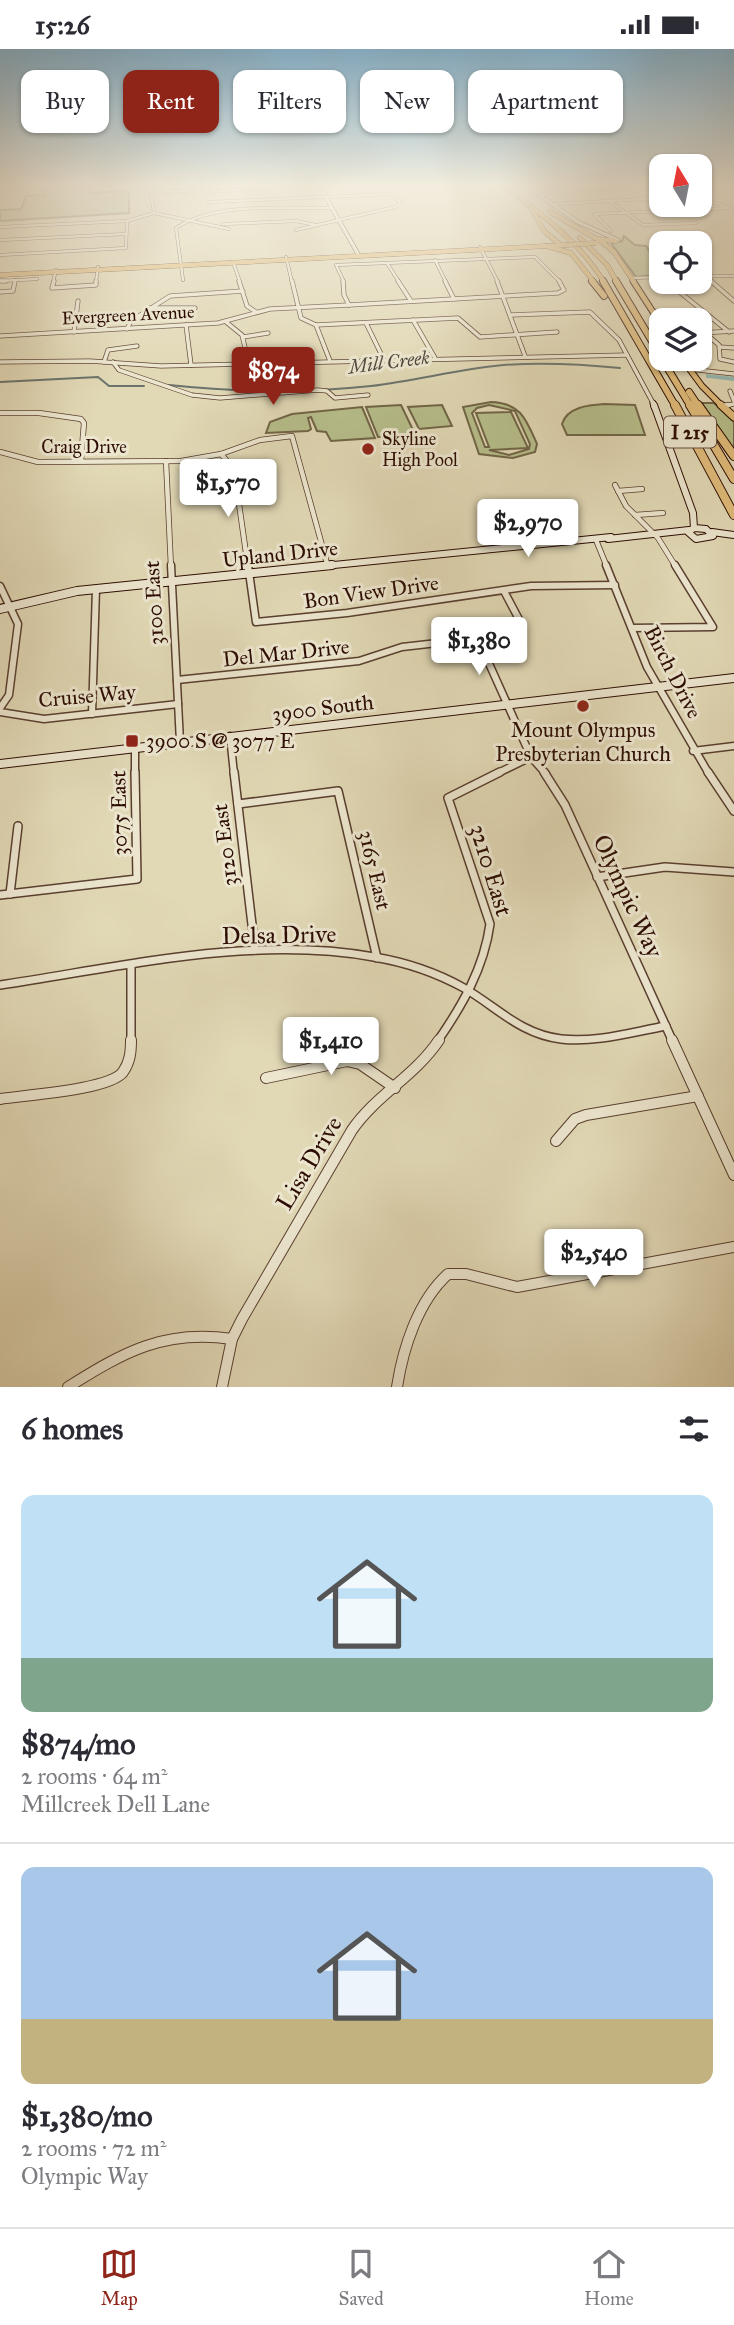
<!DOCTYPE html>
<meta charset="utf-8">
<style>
:root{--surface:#fff;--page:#f2f2f3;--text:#2b2b33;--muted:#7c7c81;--line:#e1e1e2;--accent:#8f2418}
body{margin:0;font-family:"IM FELL Great Primer",serif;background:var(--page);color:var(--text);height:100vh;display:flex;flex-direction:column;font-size:26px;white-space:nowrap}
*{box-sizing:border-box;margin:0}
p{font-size:23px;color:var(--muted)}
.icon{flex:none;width:38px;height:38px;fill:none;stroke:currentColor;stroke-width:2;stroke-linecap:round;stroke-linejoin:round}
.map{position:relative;height:1338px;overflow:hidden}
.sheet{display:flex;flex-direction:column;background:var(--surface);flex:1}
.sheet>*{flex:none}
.hud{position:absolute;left:21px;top:21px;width:693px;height:63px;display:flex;gap:14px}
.needle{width:46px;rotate:350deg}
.tools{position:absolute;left:649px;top:105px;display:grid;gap:14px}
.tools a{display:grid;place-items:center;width:63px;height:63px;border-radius:14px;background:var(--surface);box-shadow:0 2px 5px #0004;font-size:35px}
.price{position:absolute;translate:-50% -60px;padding:0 16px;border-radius:7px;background:#fff;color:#222;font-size:23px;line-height:46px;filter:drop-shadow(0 2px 4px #0008)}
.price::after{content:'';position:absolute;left:50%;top:42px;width:21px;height:16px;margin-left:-10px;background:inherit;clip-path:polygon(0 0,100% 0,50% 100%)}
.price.selected{background:var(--accent);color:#fff}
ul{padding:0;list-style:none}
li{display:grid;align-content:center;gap:14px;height:371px;padding:0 21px}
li+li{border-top:2px solid var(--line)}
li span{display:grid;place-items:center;height:217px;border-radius:14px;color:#555}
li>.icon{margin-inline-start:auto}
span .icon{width:126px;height:126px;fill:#fffc;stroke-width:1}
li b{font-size:30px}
h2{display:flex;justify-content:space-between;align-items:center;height:84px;padding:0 21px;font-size:30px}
.chip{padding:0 24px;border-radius:14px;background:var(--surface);box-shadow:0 2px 5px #0004;font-size:24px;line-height:63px}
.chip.selected{background:var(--accent);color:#fff}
.status{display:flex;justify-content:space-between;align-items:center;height:49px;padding:0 35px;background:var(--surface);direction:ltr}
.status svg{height:19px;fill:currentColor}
.tab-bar{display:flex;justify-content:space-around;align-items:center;height:98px;border-top:2px solid var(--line);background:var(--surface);font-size:19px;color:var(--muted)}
.tab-bar a{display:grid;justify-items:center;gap:4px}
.tab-bar .selected{color:var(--accent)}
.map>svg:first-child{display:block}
</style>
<div class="status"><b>15:26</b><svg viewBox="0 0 49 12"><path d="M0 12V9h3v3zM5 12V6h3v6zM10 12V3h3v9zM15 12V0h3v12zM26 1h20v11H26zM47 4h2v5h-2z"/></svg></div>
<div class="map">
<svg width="734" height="1338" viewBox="0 0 734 1338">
<rect width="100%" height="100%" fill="#e1d8b5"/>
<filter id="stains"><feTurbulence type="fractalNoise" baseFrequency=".00286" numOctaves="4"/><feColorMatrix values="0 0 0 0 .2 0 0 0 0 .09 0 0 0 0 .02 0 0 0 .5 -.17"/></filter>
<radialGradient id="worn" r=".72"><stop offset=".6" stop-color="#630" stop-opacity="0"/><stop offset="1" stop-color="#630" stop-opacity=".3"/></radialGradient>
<!-- green -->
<g fill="#b6be8b" stroke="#716546" stroke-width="2" fill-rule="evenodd">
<path d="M 48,136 L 91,136 L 90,144 L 129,142 L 129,164 L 0,172 L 0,161 L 21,160 L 26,147 L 44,146 L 42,141 Z"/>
<path d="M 624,187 L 635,196 L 646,197 L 655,210 L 661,211 L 661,226 L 636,228 L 611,194 L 622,192 Z"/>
<path d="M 491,353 C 521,354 526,370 537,395 L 535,403 L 513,409 L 479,405 L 463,358 ZM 489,356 L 515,362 L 530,395 L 529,400 L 509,406 L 489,401 L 528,399 L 511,363 L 476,364 L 489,398 L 485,398 L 472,364 L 477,359 Z"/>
<path d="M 701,354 L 714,354 L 734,373 L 734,402 Z"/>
<path d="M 604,355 L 635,356 L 645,386 L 567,386 L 562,375 C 567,358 589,356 604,355 Z"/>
<path d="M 401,356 L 415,385 L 378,388 L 366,358 Z"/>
<path d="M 442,356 L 452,377 L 419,380 L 408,358 Z"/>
<path d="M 362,358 L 375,389 L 331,392 L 326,383 L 317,382 L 311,368 L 308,369 L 311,380 L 308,382 L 266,384 L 270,373 L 292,365 Z"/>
</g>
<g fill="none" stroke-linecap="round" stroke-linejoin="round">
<!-- stream -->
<g stroke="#6b746c" stroke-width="2">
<path d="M 0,333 L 98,328 L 109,337 L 144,337"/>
<path d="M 169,336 C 235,343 305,344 371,337 C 415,332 459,320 503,316 C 543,313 581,315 620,319"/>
</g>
<!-- river -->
<path fill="#95b9b3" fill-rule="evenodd" d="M 706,325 L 734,328 L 734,332 L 709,329 L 706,329 Z"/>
<defs>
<g id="street-far5">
<path d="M 150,136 L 154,164 L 229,180"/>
<path d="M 554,136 L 588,141 L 630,141"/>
<path d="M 623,136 L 666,163"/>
<path d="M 656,136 L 662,138"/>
<path d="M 112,139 L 150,137"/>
<path d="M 150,143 L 206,141"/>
<path d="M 206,143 L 313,136"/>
<path d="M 541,145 L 570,142"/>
<path d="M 700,150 L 728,158"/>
<path d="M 608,151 L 643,176 L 696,174"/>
<path d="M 209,153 L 390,145 L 401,153 L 395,158 L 296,181"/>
<path d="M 555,155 L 662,149"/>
<path d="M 223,175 L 296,172 L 316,176"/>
<path d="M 0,178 L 127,172"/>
<path d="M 611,182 L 594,165 L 732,159"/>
<path d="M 0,191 L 126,185"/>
<path d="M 480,198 L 498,233"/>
<path d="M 0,206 L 126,199 L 127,172 L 154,164"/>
<path d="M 286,208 L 292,233"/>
<path d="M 435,211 L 446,233"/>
<path d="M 233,213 L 240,233"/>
<path d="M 387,214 L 399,233"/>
<path d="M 700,227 L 734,227"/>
<path d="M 706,227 L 713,233"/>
<path d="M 631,229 L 662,228"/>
<path d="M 183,231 L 176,179 C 218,152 284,160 332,159"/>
<path d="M 0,232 L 37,230"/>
<path d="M 53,233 L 56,221"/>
<path d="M 96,233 L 98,218"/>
<path d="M 344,233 L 336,216 L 535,208 L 560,233"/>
</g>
<g id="street-far4">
<path d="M 0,232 L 6,232"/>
<path d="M 54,232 L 52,239 L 96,236 L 96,232"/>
<path d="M 239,232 L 247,257 L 256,263"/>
<path d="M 292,232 L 301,269 L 316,276 L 330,312"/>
<path d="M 343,232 L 344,246 L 349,256"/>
<path d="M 398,232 L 411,252"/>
<path d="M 445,232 L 454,250"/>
<path d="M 497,232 L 525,307"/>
<path d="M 711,232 L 734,252"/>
<path d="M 671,236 L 729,283"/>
<path d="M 0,243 L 13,242 L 15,232"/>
<path d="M 349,256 L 558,244 L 564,241 L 559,232"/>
<path d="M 150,259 L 195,259"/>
<path d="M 661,262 L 670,271"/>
<path d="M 510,266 L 590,263 L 619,291 L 653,354"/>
<path d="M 413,271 L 435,309"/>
<path d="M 226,273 L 242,286 L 249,315"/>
<path d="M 366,274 L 384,311"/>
<path d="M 186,276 L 191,316"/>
<path d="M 316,276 L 458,269 L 480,288 L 557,283"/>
<path d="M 127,280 L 131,272 L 170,247 L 243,242"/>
<path d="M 74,283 L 78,252"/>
<path d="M 700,284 L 734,282"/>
<path d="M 705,284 L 719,296 L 720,310 L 734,313"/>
<path d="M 0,287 L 218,274 L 270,260 L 349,256"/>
<path d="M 243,288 L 268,284"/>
<path d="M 720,298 L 734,299"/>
<path d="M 0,313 L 90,312 L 161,317 L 627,306"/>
<path d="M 104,313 L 108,301 L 137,297"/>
<path d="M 113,313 L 119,321 L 192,346 L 220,349 L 318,341 L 327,342 L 335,349 L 368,346"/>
<path d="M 689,320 L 734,325"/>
<path d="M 730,342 L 734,352"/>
<path d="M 722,357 L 734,355"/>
</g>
<g id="street-far3">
<path d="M 722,357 L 729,356"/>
<path d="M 0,364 L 39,364 L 81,370 L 84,374 L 81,411"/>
<path d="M 0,403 L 38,413 L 181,412 L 221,405 L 260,391 L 292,387 L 328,518"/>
<path d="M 221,405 L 234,420 L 248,518"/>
<path d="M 166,412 L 171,518"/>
<path d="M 615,436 L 626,457 L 658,489 L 676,518"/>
<path d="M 618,442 L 642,440"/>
<path d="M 635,466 L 663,464"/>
<path d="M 596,491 L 607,518"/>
</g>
<g id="street-far2">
<path d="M 171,516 L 180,693"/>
<path d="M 248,516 L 256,573 L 347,564 L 531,537 L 615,536"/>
<path d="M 606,516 L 647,618 L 709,725"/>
<path d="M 0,537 L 18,575 L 9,646 L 0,659"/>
<path d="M 632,579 L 713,578 L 675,516"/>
<path d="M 478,590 L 531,708 L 546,725"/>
<path d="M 177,631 L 359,612 L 402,598 L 517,585 L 522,576 L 504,542"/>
<path d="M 0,663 L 44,670 L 178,655"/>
<path d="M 92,665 L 96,540"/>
<path d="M 230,687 L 234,725"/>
<path d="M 135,699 L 135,725"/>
<path d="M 693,702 L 734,697"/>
<path d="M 496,725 L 531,708"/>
</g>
<g id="street-far1">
<path d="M 234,723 L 255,901"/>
<path d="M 544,723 L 565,756 L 673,993"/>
<path d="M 708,723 L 734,762"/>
<path d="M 238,755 L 338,742 L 377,909"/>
<path d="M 597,828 L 665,818 L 734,823"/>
<path d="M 10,845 L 18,777"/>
<path d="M 0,846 L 137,830 L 135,723"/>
<path d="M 131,918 L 131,993"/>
<path d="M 0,936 C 122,918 250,886 374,908 C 404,913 437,924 464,939 C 497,958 520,985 561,990 C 596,994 632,983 666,977"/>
<path d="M 437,993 C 462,957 484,919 490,875 L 448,749 L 500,723"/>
</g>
<g id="street">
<path d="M 672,991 L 734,1126"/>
<path d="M 266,1029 L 347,1012 L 360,1015 L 395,1039"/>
<path d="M 0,1050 C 24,1046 110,1041 123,1023 C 130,1013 131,1003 131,991"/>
<path d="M 556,1092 L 575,1070 L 586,1066 L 698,1047"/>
<path d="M 68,1338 C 124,1303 164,1280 232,1290"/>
<path d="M 222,1338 L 232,1290 L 242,1270 L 352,1081 C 376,1046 415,1027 439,991"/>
<path d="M 397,1338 C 403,1299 418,1252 448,1225 L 466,1225 L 517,1238 L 734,1198"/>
</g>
<g id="secondary-far3">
<path d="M 319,136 L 358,205"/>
<path d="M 525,136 L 578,173 L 618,191"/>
</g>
<path id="secondary-far2" d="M 653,354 L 654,358"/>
<g id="secondary-far1">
<path d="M 654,356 L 693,464 L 694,479"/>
<path d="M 694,479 L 706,480 L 713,487 L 696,490 L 688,483 Z"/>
<path d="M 712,483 L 734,486"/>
<path d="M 608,490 L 689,481"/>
<path d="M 314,518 L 611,488"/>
</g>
<g id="secondary">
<path d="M 0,560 L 77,542 L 332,516"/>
<path d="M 0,715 L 734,629"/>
</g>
<g id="primary-far2">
<path d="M 602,193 L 614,203 L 634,233"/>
<path d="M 0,226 L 566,196"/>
</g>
<g id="primary-far1">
<path d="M 633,232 L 662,277"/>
<path d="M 682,310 L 702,337 L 723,358"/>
</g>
<path id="primary" d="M 721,356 L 734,368"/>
<g id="highway-far2">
<path d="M 503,136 C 540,164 580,193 604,233"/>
<path d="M 531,159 L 545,183 L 561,196"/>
<path d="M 550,163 L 602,193"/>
<path d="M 580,189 L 607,216 L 617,233"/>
<path d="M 598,190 L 616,192"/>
<path d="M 546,197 L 571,204 L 594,233"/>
</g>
<g id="highway-far1">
<path d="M 592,232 L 604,247"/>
<path d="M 603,232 L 676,358"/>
<path d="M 616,232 L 662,309"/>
<path d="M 662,310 L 691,358"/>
<path d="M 689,343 L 699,358"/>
</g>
<g id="highway">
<path d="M 675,356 L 734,466"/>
<path d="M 690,356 L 734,430"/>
<path d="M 698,356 L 734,407"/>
</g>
</defs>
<!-- street-far5 casing -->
<use href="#street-far5" stroke="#593f2f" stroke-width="3.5"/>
<!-- street-far4 casing -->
<use href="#street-far4" stroke="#593f2f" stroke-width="5"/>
<!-- street-far3 casing -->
<use href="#street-far3" stroke="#593f2f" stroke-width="6"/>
<!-- street-far2 casing -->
<use href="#street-far2" stroke="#593f2f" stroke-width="9"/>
<!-- street-far1 casing -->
<use href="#street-far1" stroke="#593f2f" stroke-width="10"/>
<!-- street casing -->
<use href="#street" stroke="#593f2f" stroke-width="12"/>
<!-- secondary-far3 casing -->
<use href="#secondary-far3" stroke="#2c0c02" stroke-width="4.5"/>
<!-- secondary-far2 casing -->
<use href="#secondary-far2" stroke="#2c0c02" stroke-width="7"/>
<!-- secondary-far1 casing -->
<use href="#secondary-far1" stroke="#2c0c02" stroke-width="8"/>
<!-- secondary casing -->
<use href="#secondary" stroke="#2c0c02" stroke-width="10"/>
<!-- primary-far2 casing -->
<use href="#primary-far2" stroke="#2c0c02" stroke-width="5"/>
<!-- primary-far1 casing -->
<use href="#primary-far1" stroke="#2c0c02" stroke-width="7"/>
<!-- primary casing -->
<use href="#primary" stroke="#2c0c02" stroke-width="9"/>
<!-- highway-far2 casing -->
<use href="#highway-far2" stroke="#2c0c02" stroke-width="5"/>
<!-- highway-far1 casing -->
<use href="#highway-far1" stroke="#2c0c02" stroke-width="8"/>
<!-- highway casing -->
<use href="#highway" stroke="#2c0c02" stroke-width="10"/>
<!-- street-far5 -->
<use href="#street-far5" stroke="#ece6cf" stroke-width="2.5"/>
<!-- street-far4 -->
<use href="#street-far4" stroke="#ece6cf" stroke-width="3.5"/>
<!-- street-far3 -->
<use href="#street-far3" stroke="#ece6cf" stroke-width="4.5"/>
<!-- street-far2 -->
<use href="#street-far2" stroke="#ece6cf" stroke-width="6"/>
<!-- street-far1 -->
<use href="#street-far1" stroke="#ece6cf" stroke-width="7"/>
<!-- street -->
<use href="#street" stroke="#ece6cf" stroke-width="10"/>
<!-- secondary-far3 -->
<use href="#secondary-far3" stroke="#ece6cf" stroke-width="3.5"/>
<!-- secondary-far2 -->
<use href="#secondary-far2" stroke="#ece6cf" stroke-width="5"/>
<!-- secondary-far1 -->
<use href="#secondary-far1" stroke="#ece6cf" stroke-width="6"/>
<!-- secondary -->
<use href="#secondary" stroke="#ece6cf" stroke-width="8"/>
<!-- primary-far2 -->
<use href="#primary-far2" stroke="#e0bc7a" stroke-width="4.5"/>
<!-- primary-far1 -->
<use href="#primary-far1" stroke="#e0bc7a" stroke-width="5"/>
<!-- primary -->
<use href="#primary" stroke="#e0bc7a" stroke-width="7"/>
<!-- highway-far2 -->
<use href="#highway-far2" stroke="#e0bc7a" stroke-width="4.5"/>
<!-- highway-far1 -->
<use href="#highway-far1" stroke="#e0bc7a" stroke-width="6"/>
<!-- highway -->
<use href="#highway" stroke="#e0bc7a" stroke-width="8"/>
<defs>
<path id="primary-bridge" d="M 566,196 L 596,194"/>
</defs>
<!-- primary-bridge casing -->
<use href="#primary-bridge" stroke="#2c0c02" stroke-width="5" stroke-linecap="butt"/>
<!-- primary-bridge -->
<use href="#primary-bridge" stroke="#e0bc7a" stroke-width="4.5"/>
</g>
<!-- sky -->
<linearGradient id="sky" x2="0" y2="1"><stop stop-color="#87b6d3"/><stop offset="0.42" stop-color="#f2edde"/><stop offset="1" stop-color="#f2edde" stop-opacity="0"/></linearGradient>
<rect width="734" height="324" fill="url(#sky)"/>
<!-- markers -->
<g fill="#8f2418" stroke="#ece6cf" stroke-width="2.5">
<circle cx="368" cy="400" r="7"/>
<circle cx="583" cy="657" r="7"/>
<rect x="125" y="685" width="14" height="14" rx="3.5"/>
</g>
<g text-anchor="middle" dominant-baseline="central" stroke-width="6" stroke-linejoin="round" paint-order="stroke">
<!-- far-street labels -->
<g font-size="18" fill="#2c0c02" stroke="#ece6cf">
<text transform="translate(128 266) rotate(-3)">Evergreen Avenue</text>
<text x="84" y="398">Craig Drive</text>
</g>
<!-- far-poi labels -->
<g font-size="18" fill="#2c0c02" stroke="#ece6cf" text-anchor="start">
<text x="382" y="390">Skyline<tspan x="382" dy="21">High Pool</tspan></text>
</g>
<!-- far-water labels -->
<g font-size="19" font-style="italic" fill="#514940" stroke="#ece6cf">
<text transform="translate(389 313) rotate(-7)">Mill Creek</text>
</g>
<!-- shield labels -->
<rect fill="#ece6cf" stroke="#664d40" stroke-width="2" x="664" y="367.5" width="52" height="31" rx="5"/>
<g font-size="19" font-weight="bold" fill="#2c0c02">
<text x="690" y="383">I 215</text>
</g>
<!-- street labels -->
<g font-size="21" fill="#2c0c02" stroke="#ece6cf">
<text transform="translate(280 505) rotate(-6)">Upland Drive</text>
<text transform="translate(371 543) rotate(-8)">Bon View Drive</text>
<text transform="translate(154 554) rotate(-93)">3100 East</text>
<text transform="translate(286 604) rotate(-6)">Del Mar Drive</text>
<text transform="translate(673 623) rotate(63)">Birch Drive</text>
<text transform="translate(87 647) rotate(-5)">Cruise Way</text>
<text transform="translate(323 659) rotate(-7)">3900 South</text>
<text transform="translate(119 764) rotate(-91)">3075 East</text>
<text transform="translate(225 796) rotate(-97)">3120 East</text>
<text transform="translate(375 821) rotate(77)">3165 East</text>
</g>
<!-- poi labels -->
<g font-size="21" fill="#2c0c02" stroke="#ece6cf">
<text x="583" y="681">Mount Olympus<tspan x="583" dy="24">Presbyterian Church</tspan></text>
<text x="146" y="692" text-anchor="start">3900 S @ 3077 E</text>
</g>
<!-- near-street labels -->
<g font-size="24" fill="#2c0c02" stroke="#ece6cf">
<text transform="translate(491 821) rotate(73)">3210 East</text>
<text transform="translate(628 847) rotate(65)">Olympic Way</text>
<text transform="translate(279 886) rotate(-1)">Delsa Drive</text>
<text transform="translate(309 1114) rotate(-59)">Lisa Drive</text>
</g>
</g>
<rect width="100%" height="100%" filter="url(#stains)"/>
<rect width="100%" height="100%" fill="url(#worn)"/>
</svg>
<div class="tools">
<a><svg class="needle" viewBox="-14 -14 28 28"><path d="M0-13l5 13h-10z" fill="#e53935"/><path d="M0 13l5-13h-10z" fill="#7c7c81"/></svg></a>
<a><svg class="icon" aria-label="locate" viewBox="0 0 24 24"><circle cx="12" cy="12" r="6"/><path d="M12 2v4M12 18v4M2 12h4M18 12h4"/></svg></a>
<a><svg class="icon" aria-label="layers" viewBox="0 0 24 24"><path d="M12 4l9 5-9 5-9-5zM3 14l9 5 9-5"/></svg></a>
</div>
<b class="price selected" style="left:273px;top:358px">$874</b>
<b class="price" style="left:228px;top:470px">$1,570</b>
<b class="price" style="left:528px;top:510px">$2,970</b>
<b class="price" style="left:479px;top:628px">$1,380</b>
<b class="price" style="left:331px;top:1028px">$1,410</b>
<b class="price" style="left:594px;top:1240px">$2,540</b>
<div class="hud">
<a class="chip">Buy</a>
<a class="chip selected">Rent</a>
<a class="chip">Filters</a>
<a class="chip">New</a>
<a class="chip">Apartment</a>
</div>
</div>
<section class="sheet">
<h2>6 homes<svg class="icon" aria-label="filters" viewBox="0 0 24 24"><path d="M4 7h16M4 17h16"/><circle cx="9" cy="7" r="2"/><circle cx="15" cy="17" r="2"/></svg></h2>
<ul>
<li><span style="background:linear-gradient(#bfe0f5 75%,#7fa58c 0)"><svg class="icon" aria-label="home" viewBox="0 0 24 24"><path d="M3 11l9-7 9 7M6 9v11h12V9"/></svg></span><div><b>$874/mo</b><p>2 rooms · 64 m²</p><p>Millcreek Dell Lane</p></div></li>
<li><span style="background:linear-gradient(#a9c7e8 70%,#c2b280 0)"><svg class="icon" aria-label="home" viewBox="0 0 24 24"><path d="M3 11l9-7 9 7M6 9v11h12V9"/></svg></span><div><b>$1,380/mo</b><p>2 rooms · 72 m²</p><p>Olympic Way</p></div></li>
</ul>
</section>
<nav class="tab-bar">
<a class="selected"><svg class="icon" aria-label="map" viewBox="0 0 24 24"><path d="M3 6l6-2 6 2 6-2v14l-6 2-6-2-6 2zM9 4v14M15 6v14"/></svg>Map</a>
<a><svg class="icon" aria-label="saved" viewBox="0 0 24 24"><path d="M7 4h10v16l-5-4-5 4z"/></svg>Saved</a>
<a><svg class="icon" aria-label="home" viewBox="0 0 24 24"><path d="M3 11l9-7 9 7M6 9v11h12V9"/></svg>Home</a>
</nav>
